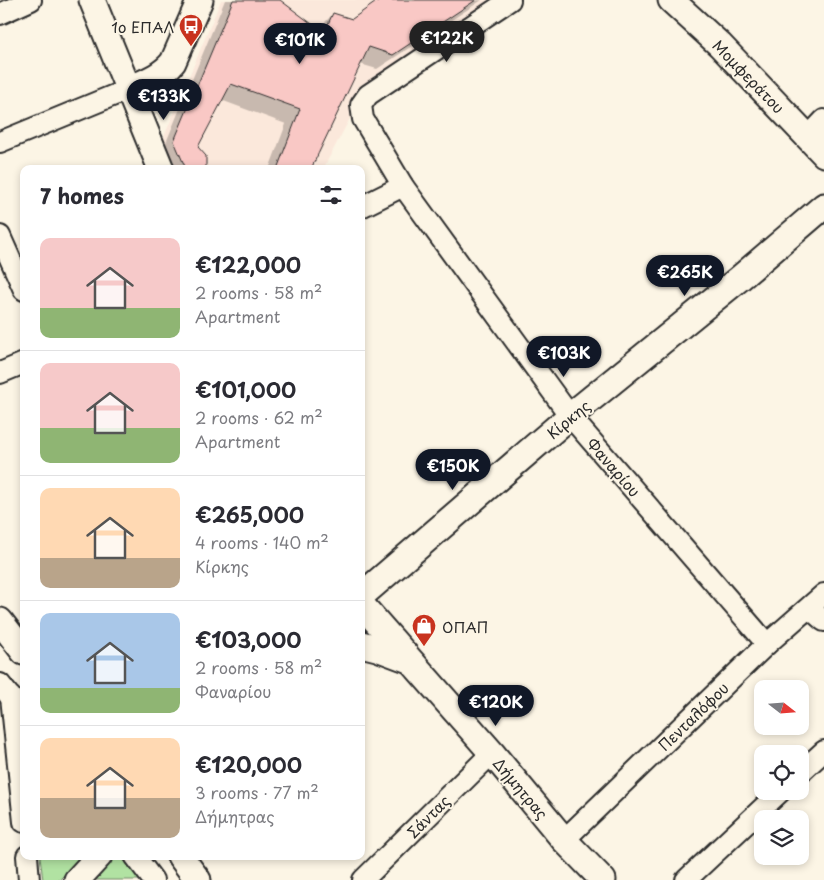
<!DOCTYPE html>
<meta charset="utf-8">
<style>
:root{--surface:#fff;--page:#f7f7f7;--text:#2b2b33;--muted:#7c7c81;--line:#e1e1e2;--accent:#111827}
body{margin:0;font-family:"Playpen Sans",sans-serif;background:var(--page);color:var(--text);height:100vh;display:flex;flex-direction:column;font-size:19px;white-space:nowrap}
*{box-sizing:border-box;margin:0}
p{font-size:16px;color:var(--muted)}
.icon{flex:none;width:28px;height:28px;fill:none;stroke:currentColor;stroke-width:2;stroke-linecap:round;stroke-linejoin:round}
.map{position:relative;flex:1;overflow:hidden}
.details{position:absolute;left:20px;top:165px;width:345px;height:695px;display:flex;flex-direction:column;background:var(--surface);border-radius:10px;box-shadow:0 2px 8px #0003}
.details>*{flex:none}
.needle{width:32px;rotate:107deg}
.controls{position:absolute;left:754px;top:680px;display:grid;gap:10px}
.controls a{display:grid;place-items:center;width:55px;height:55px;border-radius:10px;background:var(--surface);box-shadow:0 2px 8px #0003;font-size:25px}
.price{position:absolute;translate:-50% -42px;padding:0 11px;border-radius:18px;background:var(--accent);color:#fff;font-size:16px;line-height:32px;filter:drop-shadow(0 1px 2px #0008)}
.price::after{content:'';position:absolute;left:50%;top:30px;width:15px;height:11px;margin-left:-8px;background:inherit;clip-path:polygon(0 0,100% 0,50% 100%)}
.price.current{background:#222;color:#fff}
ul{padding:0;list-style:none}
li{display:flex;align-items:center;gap:15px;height:125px;padding:0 20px}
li+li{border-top:1px solid var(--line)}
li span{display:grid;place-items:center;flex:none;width:140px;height:100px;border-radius:10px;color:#555}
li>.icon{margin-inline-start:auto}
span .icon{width:60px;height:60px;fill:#fffc;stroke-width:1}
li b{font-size:21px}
h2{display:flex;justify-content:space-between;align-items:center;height:60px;padding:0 20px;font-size:21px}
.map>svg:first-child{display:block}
</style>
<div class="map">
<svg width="824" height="880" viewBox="0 0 824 880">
<rect width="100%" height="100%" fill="#fcf5e5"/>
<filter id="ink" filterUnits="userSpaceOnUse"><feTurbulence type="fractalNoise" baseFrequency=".02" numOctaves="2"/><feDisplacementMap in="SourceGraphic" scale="10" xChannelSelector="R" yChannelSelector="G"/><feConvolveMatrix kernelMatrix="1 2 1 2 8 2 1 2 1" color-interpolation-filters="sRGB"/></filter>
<g filter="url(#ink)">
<!-- built -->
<path fill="#fbe8db" d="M 221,0 L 492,0 L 371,79 L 323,169 L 175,169 L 163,139 Z"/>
<!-- green -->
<g fill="#b1e2a2" stroke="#6e8666">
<path d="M 40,856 L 83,856 L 59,880 L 43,880 Z"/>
<path d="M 110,856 L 121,856 L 140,880 L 89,880 Z"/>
</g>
<!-- shadow -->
<path fill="#0003" d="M 225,0 L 277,0 L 318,29 L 333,14 L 352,20 L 382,0 L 482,0 L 377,69 L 360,64 L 310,169 L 269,169 L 286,124 L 221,100 L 196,147 L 205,169 L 165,169 L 160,157 Z"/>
<!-- building -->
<path fill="#f9c8c5" stroke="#2b2b2b" d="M 233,0 L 280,0 L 324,33 L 333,13 L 352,19 L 379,0 L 476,0 L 393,55 L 369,47 L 311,169 L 277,169 L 300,109 L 231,84 L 198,147 L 206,156 L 206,169 L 186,169 L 174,141 Z"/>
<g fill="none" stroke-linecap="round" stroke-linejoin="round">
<defs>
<g id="minor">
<path d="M 510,0 L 368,95 L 361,105 L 363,119 L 403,186 L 570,416 L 767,644"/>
<path d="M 0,14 L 31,0"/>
<path d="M 808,137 L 824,120"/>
<path d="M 0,142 L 129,89"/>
<path d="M 361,207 L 403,186"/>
<path d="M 0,236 L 24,290"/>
<path d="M 0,373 L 24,363"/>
<path d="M 809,608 L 824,621"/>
<path d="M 0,684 L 19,708"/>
<path d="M 11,697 L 24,822"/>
<path d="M 800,773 L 824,751"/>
<path d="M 564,840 L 767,644 L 824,594"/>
<path d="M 27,856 L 29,880"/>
<path d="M 135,856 L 153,880"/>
<path d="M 363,880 L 492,753"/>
<path d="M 686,880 L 781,791"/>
</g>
<g id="tertiary">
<path d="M 92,0 L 161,169"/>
<path d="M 671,0 L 720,45 L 824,154"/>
<path d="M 129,89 C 144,82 162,76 173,62 L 200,0"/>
<path d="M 361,596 L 570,416 L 740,278 L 824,206"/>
<path d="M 361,604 L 492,753 L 564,840 L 603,880"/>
<path d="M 0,621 L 24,652"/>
<path d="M 361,644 L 377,648 L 409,660"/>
<path d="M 180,856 L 198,880"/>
<path d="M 77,880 L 99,856"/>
</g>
</defs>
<!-- minor casing -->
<use href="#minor" stroke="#2b2b2b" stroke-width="24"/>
<!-- tertiary casing -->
<use href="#tertiary" stroke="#2b2b2b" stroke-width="29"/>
<!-- minor -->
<use href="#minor" stroke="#fcf5e5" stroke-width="20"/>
<!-- tertiary -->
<use href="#tertiary" stroke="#fcf5e5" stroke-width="25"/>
</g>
</g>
<!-- icons -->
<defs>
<symbol id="bus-pin" viewBox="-11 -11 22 30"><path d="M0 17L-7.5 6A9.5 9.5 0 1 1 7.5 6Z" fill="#c8321e" stroke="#fcf5e5"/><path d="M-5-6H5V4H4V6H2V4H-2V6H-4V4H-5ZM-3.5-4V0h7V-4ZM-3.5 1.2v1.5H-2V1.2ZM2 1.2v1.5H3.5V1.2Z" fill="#fff"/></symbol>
<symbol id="shop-pin" viewBox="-11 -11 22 30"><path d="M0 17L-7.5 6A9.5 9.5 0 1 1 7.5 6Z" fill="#c8321e" stroke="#fcf5e5"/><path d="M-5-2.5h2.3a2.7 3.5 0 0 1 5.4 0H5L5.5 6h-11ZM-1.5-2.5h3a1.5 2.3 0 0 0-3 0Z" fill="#fff"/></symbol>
</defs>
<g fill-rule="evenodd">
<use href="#bus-pin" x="177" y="12" width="28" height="38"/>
<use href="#shop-pin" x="410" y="612" width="28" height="38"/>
</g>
<g text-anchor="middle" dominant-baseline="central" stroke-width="4" stroke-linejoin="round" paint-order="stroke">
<!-- poi labels -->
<g font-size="15" fill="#2b2b2b" stroke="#fcf5e5" text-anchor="end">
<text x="174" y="26">1ο ΕΠΑΛ</text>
<text x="442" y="626" text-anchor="start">ΟΠΑΠ</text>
</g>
<!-- street labels -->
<g font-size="15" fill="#2b2b2b" stroke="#fcf5e5">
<text transform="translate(749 76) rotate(46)">Μομφεράτου</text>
<text transform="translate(568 419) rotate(-40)">Κίρκης</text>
<text transform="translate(614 467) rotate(49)">Φαναρίου</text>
<text transform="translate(693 716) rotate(-44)">Πενταλόφου</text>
<text transform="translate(521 788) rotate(50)">Δήμητρας</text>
<text transform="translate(428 816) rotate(-45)">Σάντας</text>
</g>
</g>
</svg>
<div class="controls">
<a><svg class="needle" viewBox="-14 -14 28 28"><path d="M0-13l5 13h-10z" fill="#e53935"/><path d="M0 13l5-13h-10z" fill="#7c7c81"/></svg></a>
<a><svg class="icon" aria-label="locate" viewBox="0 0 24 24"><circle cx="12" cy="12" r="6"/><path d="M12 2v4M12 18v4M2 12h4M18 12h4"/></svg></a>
<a><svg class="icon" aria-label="layers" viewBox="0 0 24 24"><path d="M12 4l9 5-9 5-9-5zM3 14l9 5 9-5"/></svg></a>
</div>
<b class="price current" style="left:447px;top:63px">€122K</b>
<b class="price" style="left:300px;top:65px">€101K</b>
<b class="price" style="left:164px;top:121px">€133K</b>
<b class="price" style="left:685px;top:297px">€265K</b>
<b class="price" style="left:564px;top:378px">€103K</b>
<b class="price" style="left:453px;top:491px">€150K</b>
<b class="price" style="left:496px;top:727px">€120K</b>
<section class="details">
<h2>7 homes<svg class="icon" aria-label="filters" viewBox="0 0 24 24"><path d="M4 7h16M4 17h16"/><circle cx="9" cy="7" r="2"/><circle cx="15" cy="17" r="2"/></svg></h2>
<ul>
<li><span style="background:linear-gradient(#f6c9c9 70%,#8fb573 0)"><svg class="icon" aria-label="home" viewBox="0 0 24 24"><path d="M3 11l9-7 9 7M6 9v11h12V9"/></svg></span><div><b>€122,000</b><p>2 rooms · 58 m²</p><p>Apartment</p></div></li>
<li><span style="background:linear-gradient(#f6c9c9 65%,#8fb573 0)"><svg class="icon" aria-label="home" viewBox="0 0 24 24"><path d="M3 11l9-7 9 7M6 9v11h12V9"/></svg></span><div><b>€101,000</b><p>2 rooms · 62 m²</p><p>Apartment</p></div></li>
<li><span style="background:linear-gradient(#ffd9b3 70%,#b9a48a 0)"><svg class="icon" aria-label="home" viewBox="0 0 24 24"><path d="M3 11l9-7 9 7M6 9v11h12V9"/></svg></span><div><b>€265,000</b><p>4 rooms · 140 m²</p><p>Κίρκης</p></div></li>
<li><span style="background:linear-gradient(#a9c7e8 75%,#8fb573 0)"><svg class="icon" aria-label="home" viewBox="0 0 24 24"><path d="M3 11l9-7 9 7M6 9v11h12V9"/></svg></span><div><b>€103,000</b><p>2 rooms · 58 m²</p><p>Φαναρίου</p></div></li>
<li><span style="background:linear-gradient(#ffd9b3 60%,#b9a48a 0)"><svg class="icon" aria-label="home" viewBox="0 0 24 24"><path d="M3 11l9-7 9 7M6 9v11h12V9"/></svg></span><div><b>€120,000</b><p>3 rooms · 77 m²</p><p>Δήμητρας</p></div></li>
</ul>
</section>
</div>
